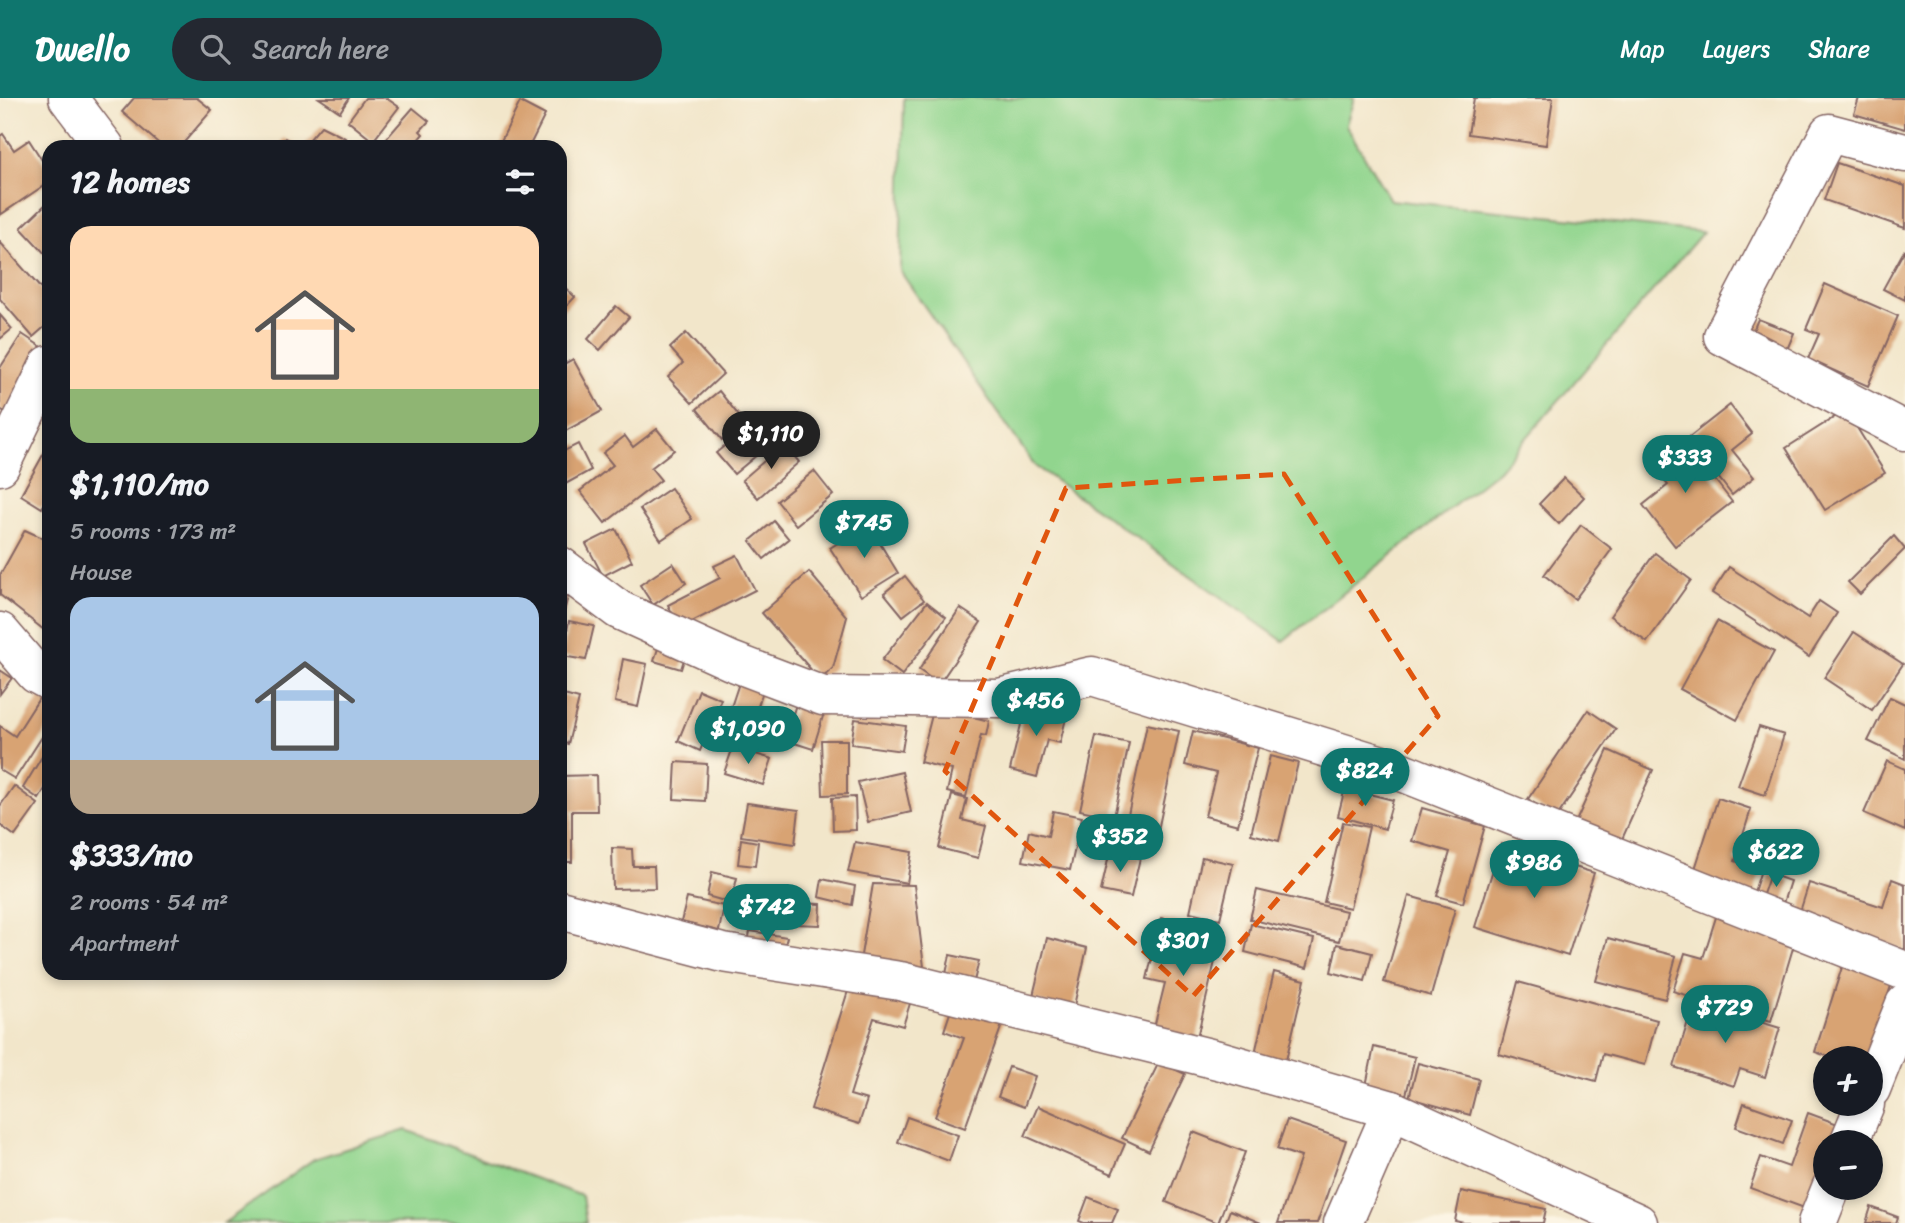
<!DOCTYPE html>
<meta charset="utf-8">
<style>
:root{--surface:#171b24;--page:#242831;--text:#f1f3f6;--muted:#9ea1a6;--accent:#0f766e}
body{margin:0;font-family:Sriracha,sans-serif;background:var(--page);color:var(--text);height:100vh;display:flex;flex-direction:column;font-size:26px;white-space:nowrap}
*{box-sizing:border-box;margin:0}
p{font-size:23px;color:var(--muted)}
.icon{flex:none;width:38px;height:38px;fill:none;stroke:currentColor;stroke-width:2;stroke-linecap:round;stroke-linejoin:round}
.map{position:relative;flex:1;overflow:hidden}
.details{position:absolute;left:42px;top:42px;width:525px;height:840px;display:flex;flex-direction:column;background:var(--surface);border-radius:21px;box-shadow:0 4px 10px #0003}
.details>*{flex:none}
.tools{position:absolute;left:1813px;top:948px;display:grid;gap:14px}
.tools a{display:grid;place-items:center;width:70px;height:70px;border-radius:50%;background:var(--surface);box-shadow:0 4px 10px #0003;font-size:35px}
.price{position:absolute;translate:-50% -60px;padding:0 16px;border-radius:24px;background:var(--accent);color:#fff;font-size:23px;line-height:46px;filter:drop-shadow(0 2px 4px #0008)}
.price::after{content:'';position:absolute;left:50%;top:42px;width:21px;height:16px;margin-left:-10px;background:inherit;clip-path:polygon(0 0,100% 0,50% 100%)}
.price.current{background:#222;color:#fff}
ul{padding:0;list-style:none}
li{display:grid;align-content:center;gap:14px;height:371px;padding:0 28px}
li span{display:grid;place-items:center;height:217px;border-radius:21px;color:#555}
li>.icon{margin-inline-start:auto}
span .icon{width:126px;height:126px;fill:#fffc;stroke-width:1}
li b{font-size:30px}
h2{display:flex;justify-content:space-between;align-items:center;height:84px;padding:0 28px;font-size:30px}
header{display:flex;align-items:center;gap:42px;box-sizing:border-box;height:98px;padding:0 35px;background:var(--accent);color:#fff}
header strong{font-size:33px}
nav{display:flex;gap:38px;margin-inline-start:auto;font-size:24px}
.search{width:490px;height:63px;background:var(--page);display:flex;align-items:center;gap:18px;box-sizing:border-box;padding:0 24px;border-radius:38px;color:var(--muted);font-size:26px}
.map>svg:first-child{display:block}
</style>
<header>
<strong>Dwello</strong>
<div class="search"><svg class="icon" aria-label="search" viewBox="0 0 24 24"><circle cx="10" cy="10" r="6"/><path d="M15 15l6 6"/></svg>Search here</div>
<nav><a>Map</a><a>Layers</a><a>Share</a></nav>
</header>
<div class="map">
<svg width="1905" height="1125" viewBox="0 0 1905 1125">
<rect width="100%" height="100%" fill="#fcf5e5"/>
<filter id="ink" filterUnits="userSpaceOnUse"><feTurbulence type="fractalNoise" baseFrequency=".0143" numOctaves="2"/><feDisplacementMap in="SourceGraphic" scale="14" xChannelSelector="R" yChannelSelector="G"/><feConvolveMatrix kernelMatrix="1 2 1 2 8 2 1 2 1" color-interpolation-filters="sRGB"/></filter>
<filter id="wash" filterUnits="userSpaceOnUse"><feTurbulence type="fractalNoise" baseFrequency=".00686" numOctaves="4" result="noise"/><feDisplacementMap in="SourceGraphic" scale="28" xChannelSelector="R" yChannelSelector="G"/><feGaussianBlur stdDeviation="1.57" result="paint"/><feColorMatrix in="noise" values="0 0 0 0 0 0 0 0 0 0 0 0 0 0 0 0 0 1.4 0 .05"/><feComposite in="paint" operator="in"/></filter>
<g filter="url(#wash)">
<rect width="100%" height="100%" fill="#f2e6ca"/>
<!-- green -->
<g fill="#91d58e" stroke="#6e7a5c" stroke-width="2">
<path d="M 904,0 L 1354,0 L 1346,27 L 1390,102 L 1703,134 L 1499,372 L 1283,543 L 1035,368 L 900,173 Z"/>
<path d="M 406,1032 L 582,1098 L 586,1125 L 224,1125 L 314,1061 Z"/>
</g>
<g id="blocks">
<!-- building -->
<g fill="#d8a373">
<path d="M 134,0 L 197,0 L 212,12 L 180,49 L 163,49 L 122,14 Z"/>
<path d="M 319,0 L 349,0 L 340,14 Z"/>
<path d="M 365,0 L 386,0 L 399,9 L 373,43 L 348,23 Z"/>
<path d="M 1474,0 L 1553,0 L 1546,47 L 1468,36 Z"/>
<path d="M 1859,0 L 1905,0 L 1905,31 L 1854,16 Z"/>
<path d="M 520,4 L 545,17 L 529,49 L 498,49 Z"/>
<path d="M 413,10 L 429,23 L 420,33 L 423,36 L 412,49 L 394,49 L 386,41 Z"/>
<path d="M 321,28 L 345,40 L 339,49 L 303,49 Z"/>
<path d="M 3,36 L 14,52 L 29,42 L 49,73 L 49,84 L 0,117 L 0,38 Z"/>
<path d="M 285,40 L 300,49 L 278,49 Z"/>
<path d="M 1837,65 L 1905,88 L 1905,130 L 1824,102 Z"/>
<path d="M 49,103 L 49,160 L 21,130 Z"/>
<path d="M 0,144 L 49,200 L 49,225 L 33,239 L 0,201 Z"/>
<path d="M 1905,151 L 1905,202 L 1883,191 Z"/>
<path d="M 560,185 L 575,199 L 560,215 Z"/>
<path d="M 1825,186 L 1898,218 L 1868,288 L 1808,261 L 1819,236 L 1806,231 Z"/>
<path d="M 616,208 L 629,219 L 600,252 L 588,241 Z"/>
<path d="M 0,217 L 12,231 L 0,241 Z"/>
<path d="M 1758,221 L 1794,235 L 1786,254 L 1750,240 Z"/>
<path d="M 686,235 L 723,276 L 692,305 L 668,279 L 683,265 L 670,250 Z"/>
<path d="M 22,236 L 46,252 L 5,314 L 0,311 L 0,270 Z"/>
<path d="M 573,261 L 602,313 L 560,336 L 560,268 Z"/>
<path d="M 719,293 L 744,324 L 722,342 L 697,311 Z"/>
<path d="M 1730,307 L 1752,336 L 1732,352 L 1754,379 L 1732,397 L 1688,340 Z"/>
<path d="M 1846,312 L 1885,375 L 1825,412 L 1786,350 Z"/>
<path d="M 762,327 L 775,342 L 734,376 L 716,355 L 737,337 L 744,344 Z"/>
<path d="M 657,331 L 674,352 L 651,370 L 661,382 L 605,425 L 580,393 L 613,367 L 603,355 L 625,338 L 633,349 Z"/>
<path d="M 1685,343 L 1732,404 L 1675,448 L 1643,407 L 1668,387 L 1653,369 Z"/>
<path d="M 49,346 L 49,398 L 42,410 L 21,397 Z"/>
<path d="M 578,346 L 591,372 L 560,389 L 560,355 Z"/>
<path d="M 784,346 L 799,364 L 758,400 L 742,382 Z"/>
<path d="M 814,373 L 833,397 L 796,427 L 777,403 Z"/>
<path d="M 1564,380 L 1584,399 L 1559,426 L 1539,406 Z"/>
<path d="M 671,390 L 692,421 L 661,442 L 640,411 Z"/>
<path d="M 774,423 L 789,441 L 764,461 L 750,443 Z"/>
<path d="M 868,426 L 898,475 L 861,498 L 830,450 Z"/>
<path d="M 1581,427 L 1612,451 L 1575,501 L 1544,477 Z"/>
<path d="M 616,431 L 632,463 L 603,478 L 586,446 Z"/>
<path d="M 25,432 L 49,443 L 49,536 L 0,497 L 0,477 Z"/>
<path d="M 1894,438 L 1905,451 L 1860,496 L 1848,484 Z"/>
<path d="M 1655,455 L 1691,482 L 1647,544 L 1610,518 Z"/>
<path d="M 737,457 L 755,492 L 680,530 L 668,507 L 720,480 L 714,468 Z"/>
<path d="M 673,465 L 686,485 L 653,507 L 640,487 Z"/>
<path d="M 1729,469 L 1808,520 L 1819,503 L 1837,515 L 1809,559 L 1712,495 Z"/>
<path d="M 809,474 L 847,519 L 833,570 L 820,582 L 762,515 Z"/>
<path d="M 905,478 L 924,502 L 903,518 L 884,495 Z"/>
<path d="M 560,484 L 571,487 L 561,525 L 560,525 Z"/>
<path d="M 927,504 L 946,519 L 902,577 L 882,562 Z"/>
<path d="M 960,510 L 981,524 L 939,586 L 919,572 Z"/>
<path d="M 569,523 L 594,528 L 586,562 L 562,558 Z"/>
<path d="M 1717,523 L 1774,554 L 1737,622 L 1680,591 Z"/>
<path d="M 1854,534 L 1903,566 L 1872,612 L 1824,580 Z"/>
<path d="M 660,544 L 687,552 L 681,571 L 654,563 Z"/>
<path d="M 623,561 L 647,566 L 638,609 L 615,604 Z"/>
<path d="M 0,572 L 12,580 L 0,596 Z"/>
<path d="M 739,585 L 763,593 L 747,641 L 723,633 Z"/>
<path d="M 699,592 L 721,601 L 700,653 L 678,643 Z"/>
<path d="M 560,596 L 579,601 L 568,646 L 560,644 Z"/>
<path d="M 40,599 L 49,605 L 49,628 L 15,681 L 0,672 L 0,628 L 15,638 Z"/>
<path d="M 1890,599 L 1905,606 L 1905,661 L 1868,643 Z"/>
<path d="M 796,606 L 824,615 L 813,651 L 785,642 Z"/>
<path d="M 1026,606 L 1067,616 L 1060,645 L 1047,642 L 1037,679 L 1010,672 Z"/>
<path d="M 934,609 L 989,623 L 986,638 L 981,637 L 966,699 L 947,694 L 952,672 L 920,664 Z"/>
<path d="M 1588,612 L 1616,631 L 1556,720 L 1528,701 Z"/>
<path d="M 855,621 L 906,628 L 902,653 L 851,646 Z"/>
<path d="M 1147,626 L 1179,633 L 1156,742 L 1124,736 Z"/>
<path d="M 1759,629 L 1784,637 L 1765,697 L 1738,688 Z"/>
<path d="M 1193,633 L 1258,650 L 1238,727 L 1205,718 L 1216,675 L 1185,667 Z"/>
<path d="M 1096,638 L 1129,645 L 1114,719 L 1080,712 Z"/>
<path d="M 821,642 L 847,642 L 847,696 L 823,697 Z"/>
<path d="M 49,647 L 49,684 L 39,701 L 23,690 Z"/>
<path d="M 733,649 L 772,661 L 763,687 L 724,675 Z"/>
<path d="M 1608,652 L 1653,672 L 1619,748 L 1574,728 Z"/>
<path d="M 1270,658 L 1298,665 L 1279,743 L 1251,736 Z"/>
<path d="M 1887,663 L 1905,671 L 1905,733 L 1864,715 Z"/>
<path d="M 676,664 L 707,666 L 705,703 L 674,701 Z"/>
<path d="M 902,674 L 911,714 L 868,724 L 858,684 Z"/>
<path d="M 596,677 L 597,713 L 572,713 L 572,764 L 560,764 L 560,678 Z"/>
<path d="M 14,688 L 38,706 L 15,738 L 0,727 L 0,708 Z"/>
<path d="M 1345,690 L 1393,702 L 1385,731 L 1338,718 Z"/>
<path d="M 952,697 L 967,701 L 962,722 L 986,728 L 978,760 L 939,750 Z"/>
<path d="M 855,699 L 856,732 L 833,733 L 832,700 Z"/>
<path d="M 1718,700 L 1751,711 L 1735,763 L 1761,772 L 1753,797 L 1693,777 Z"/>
<path d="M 747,705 L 799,712 L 795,746 L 741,738 Z"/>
<path d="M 1422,710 L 1485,728 L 1463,805 L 1437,798 L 1450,754 L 1412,743 Z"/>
<path d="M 1053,713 L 1082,719 L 1070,772 L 1023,763 L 1029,733 L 1048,738 Z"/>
<path d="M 1343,724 L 1369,729 L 1350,810 L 1324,804 Z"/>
<path d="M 741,741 L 758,744 L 755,768 L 738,766 Z"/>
<path d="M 855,744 L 912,754 L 907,785 L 848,774 Z"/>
<path d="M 1501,746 L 1594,775 L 1568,858 L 1475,829 Z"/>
<path d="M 612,750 L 632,751 L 633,768 L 654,768 L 655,790 L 613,791 Z"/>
<path d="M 1110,753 L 1140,760 L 1131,799 L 1101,793 Z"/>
<path d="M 1202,759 L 1233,766 L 1220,821 L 1190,814 Z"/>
<path d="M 712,774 L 737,780 L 731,805 L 707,798 Z"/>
<path d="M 1770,776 L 1790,783 L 1783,805 L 1762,799 Z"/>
<path d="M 822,781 L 855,788 L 852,807 L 819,799 Z"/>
<path d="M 1892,781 L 1905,786 L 1905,852 L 1799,817 L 1809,785 L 1883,809 Z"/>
<path d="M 873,786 L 914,787 L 925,877 L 860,863 Z"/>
<path d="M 1257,792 L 1346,813 L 1339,843 L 1250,821 Z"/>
<path d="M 1409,798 L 1455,811 L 1431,898 L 1384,884 Z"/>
<path d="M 687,800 L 724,808 L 719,833 L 681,824 Z"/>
<path d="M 795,805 L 821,806 L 820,827 L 794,826 Z"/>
<path d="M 1717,816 L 1796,840 L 1771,923 L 1673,893 L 1685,855 L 1703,860 Z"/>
<path d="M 1161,820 L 1222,834 L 1195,948 L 1152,938 L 1165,885 L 1147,881 Z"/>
<path d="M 1251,826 L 1314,841 L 1307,870 L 1245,854 Z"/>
<path d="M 750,833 L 787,839 L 782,859 L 747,852 Z"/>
<path d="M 1047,840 L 1087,850 L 1073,912 L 1032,902 Z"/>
<path d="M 1608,840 L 1676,858 L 1665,901 L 1596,883 Z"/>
<path d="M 1337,846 L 1372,855 L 1365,883 L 1331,874 Z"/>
<path d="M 950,857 L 979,863 L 972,891 L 944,885 Z"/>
<path d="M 1844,863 L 1894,878 L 1868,961 L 1835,961 L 1815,954 Z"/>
<path d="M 1274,874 L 1305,882 L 1283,975 L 1252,968 Z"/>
<path d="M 852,880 L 912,899 L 903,928 L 874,920 L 850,997 L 867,1002 L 859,1026 L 811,1011 Z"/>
<path d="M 1518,884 L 1657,922 L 1645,967 L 1603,956 L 1596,983 L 1499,956 Z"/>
<path d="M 1694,904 L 1780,930 L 1765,979 L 1740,971 L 1734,988 L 1674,969 Z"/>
<path d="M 953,906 L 1003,924 L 965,1030 L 935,1019 L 964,940 L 944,933 Z"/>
<path d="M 1374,949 L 1415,959 L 1406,997 L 1366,988 Z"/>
<path d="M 1159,964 L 1185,976 L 1149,1053 L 1122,1040 Z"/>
<path d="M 1418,965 L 1479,981 L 1470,1017 L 1409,1000 Z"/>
<path d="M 1009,969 L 1035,978 L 1024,1009 L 998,999 Z"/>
<path d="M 1744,1005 L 1792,1022 L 1783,1046 L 1736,1029 Z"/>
<path d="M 1038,1008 L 1125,1046 L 1112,1076 L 1025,1038 Z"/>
<path d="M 1808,1015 L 1838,1026 L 1831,1045 L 1825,1045 L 1825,1061 L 1807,1111 L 1750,1090 L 1761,1059 L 1789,1069 Z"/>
<path d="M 907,1019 L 958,1037 L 949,1063 L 898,1044 Z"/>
<path d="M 1287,1022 L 1346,1042 L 1317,1125 L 1278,1125 L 1301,1059 L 1277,1051 Z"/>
<path d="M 1193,1034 L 1245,1054 L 1218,1125 L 1166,1104 Z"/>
<path d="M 1461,1093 L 1546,1111 L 1543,1125 L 1464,1125 L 1455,1123 Z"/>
<path d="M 1088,1099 L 1118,1111 L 1112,1125 L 1084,1125 L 1079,1123 Z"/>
<path d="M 1871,1109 L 1898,1119 L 1896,1125 L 1866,1125 Z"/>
<path d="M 1230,1112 L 1261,1125 L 1225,1125 Z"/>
</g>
</g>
</g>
<g filter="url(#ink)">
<use href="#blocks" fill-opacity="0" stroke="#856563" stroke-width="2"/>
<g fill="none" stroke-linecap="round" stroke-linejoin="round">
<defs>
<g id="street">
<path d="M 68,0 L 105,49"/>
<path d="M 1905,55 L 1829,35 L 1723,238 L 1905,333"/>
<path d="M 0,368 L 49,267"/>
<path d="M 560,468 L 619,512 L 731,563 L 823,598 L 999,600 L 1092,578 L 1392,670 L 1905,873"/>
<path d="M 0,534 L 36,576 L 49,583"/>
<path d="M 560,812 L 723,855 L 900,883 L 1222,963 L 1392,1012 L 1638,1125"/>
<path d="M 1871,991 L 1905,906"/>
<path d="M 1849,1045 L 1865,1006"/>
<path d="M 1343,1125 L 1392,1012"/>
<path d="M 1817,1125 L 1831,1090"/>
</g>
</defs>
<!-- street casing -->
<use href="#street" stroke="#856563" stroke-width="41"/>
<!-- street -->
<use href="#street" stroke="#fff" stroke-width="38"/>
</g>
</g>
<!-- marked area -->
<path fill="none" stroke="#e0560e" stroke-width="5" stroke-dasharray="14 9" stroke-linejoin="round" d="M 1284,376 L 1438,618 L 1193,898 L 945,673 L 1066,390 Z"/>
</svg>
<div class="tools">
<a>+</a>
<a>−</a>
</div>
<b class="price current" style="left:771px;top:373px">$1,110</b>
<b class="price" style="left:1685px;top:397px">$333</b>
<b class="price" style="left:864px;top:462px">$745</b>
<b class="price" style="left:1036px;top:640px">$456</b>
<b class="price" style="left:748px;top:668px">$1,090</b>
<b class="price" style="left:1365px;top:710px">$824</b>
<b class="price" style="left:1120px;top:776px">$352</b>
<b class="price" style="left:1776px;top:791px">$622</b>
<b class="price" style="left:1534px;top:802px">$986</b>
<b class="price" style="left:767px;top:846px">$742</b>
<b class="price" style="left:1183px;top:880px">$301</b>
<b class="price" style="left:1725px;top:947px">$729</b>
<section class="details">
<h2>12 homes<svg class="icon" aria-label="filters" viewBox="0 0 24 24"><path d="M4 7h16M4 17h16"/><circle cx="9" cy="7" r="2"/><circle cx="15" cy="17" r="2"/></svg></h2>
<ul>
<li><span style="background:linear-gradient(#ffd9b3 75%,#8fb573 0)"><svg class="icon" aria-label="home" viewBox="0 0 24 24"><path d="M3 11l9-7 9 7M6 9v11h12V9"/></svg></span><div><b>$1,110/mo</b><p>5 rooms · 173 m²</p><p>House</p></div></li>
<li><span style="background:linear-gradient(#a9c7e8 75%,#b9a48a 0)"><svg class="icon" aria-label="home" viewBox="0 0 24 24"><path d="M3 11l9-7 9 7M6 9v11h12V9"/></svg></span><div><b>$333/mo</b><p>2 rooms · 54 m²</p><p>Apartment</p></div></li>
</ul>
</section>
</div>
